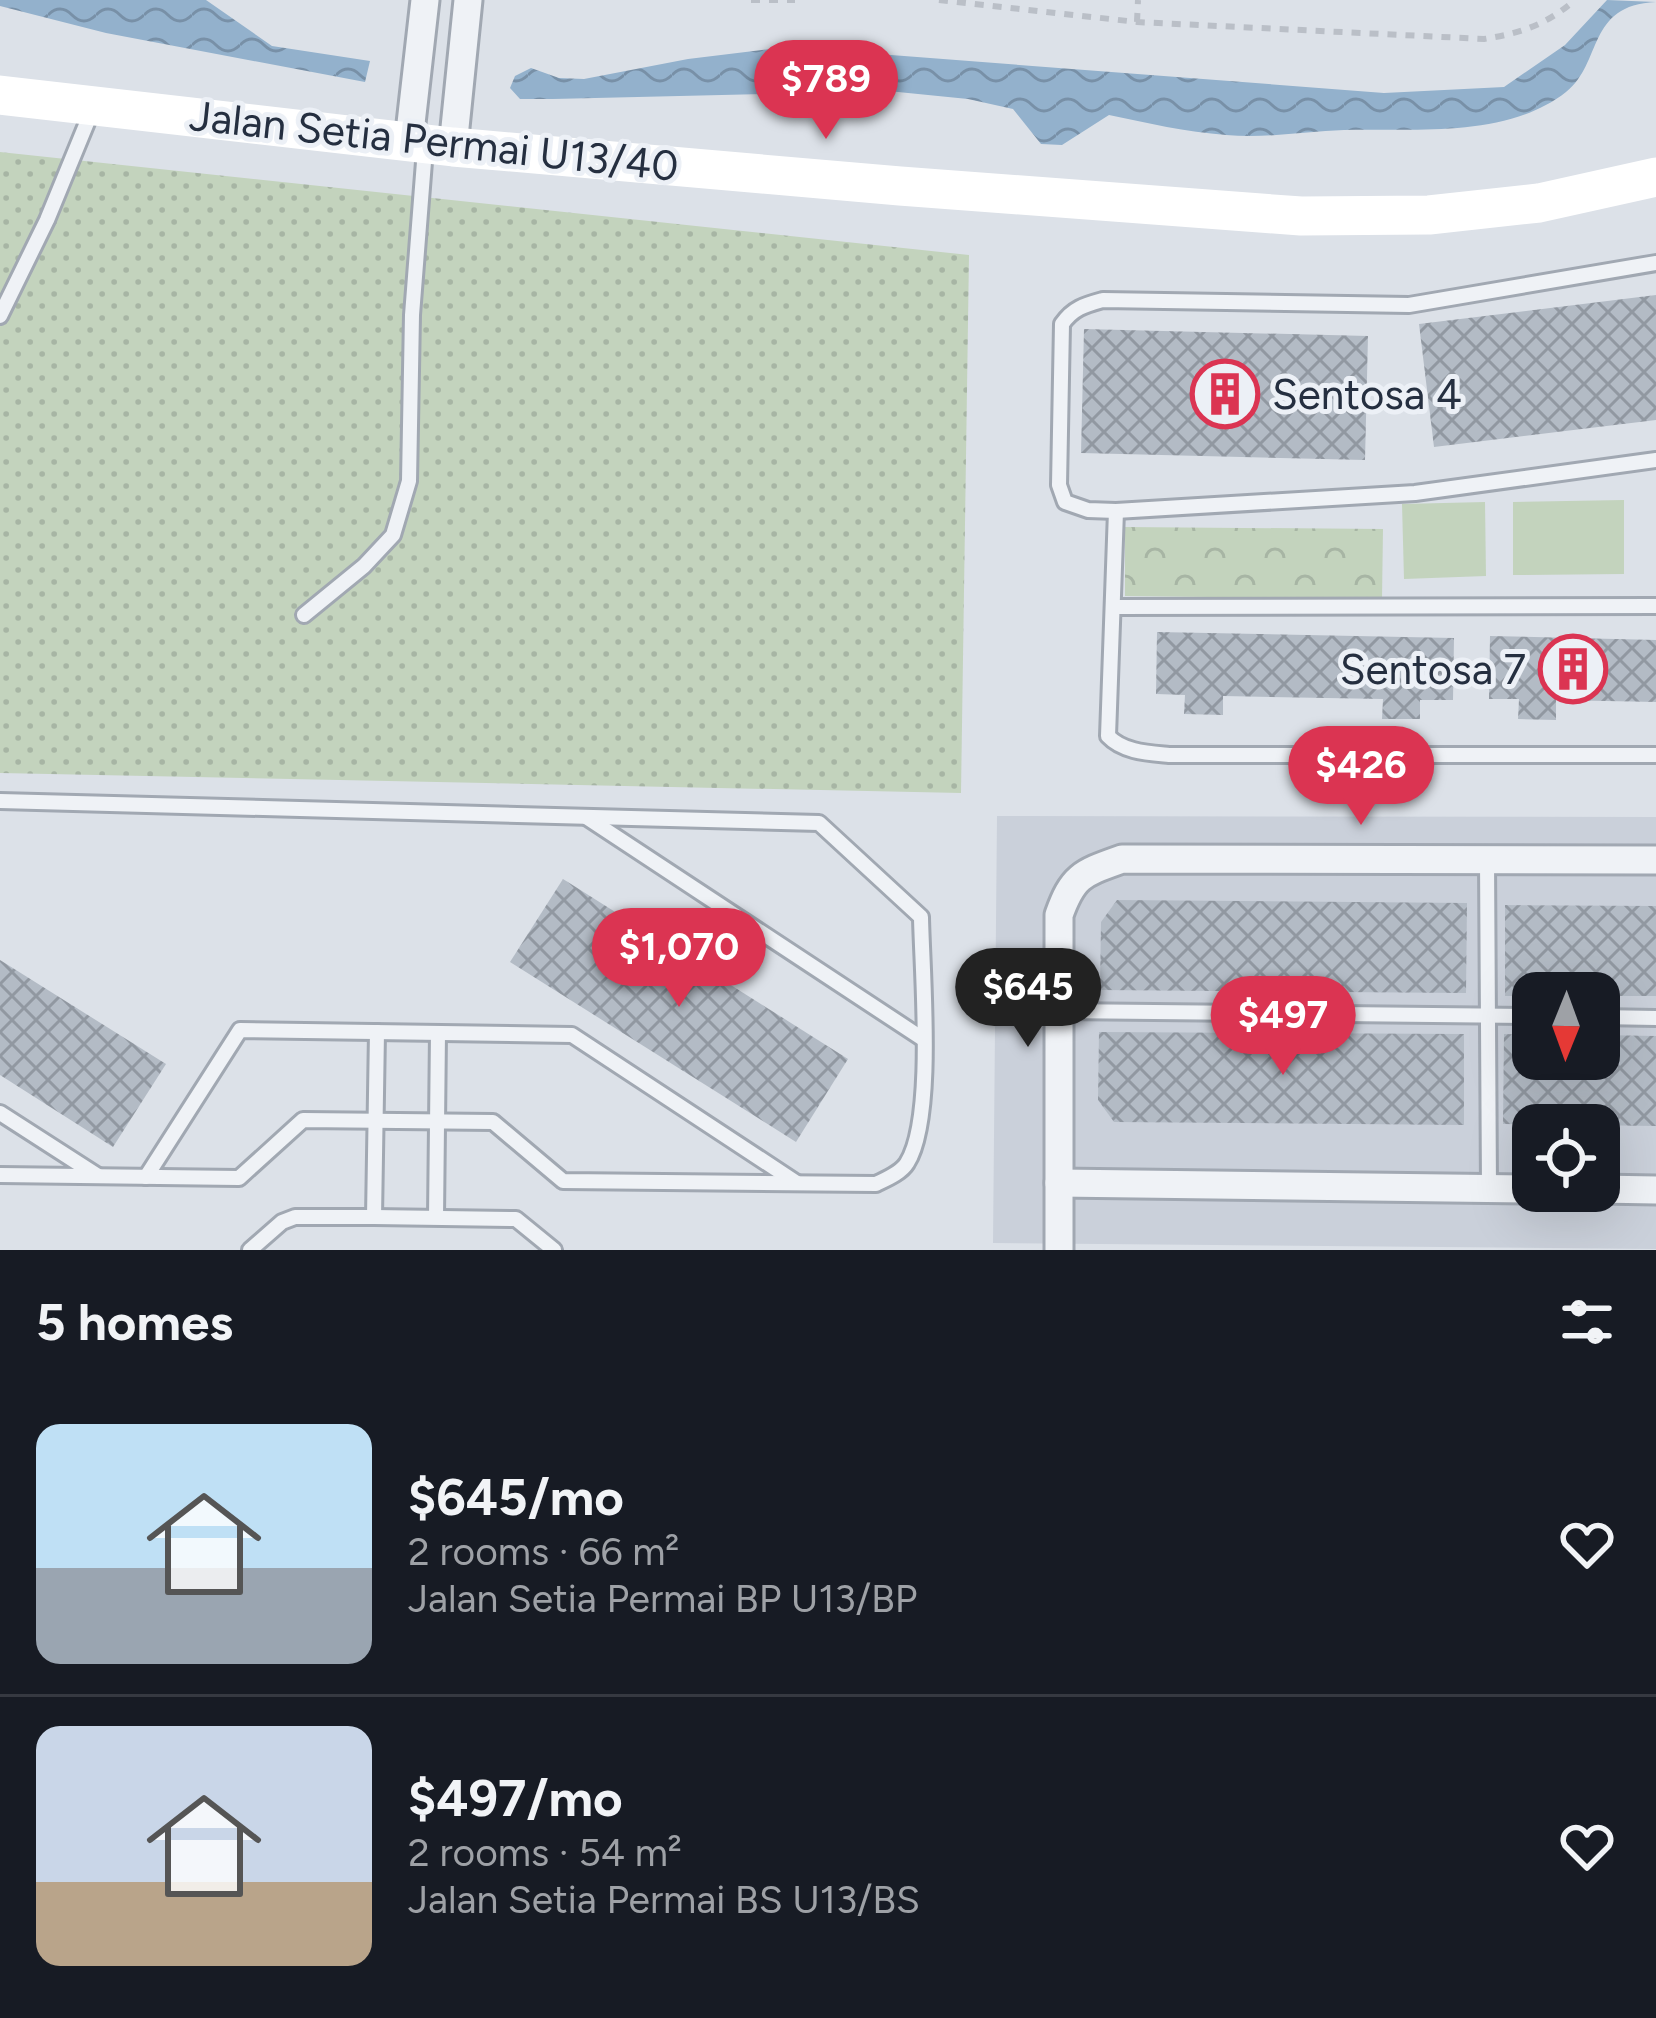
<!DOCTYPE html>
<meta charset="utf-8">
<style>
:root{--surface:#171b24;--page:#20242c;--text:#f1f3f6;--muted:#9ea1a6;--line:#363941;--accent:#db3452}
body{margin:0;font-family:Figtree,sans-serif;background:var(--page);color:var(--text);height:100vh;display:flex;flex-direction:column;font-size:45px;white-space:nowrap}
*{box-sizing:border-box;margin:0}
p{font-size:39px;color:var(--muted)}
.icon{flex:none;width:66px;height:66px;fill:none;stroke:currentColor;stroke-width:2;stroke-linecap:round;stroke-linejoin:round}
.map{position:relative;height:1250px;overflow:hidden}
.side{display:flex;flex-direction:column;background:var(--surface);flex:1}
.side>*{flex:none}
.needle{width:78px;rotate:181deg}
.tools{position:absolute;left:1512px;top:972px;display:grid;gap:24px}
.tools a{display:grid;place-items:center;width:108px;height:108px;border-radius:24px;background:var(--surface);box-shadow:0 12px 48px #0002;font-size:60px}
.price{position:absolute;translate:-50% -102px;padding:0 27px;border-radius:42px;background:var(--accent);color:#fff;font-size:39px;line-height:78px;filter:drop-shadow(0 3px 6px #0008)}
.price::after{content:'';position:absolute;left:50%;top:72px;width:36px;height:27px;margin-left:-18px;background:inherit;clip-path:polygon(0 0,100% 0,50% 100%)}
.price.on{background:#222;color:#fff}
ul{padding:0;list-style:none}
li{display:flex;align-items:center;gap:36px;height:300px;padding:0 36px}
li+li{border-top:3px solid var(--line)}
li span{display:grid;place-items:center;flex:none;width:336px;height:240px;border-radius:24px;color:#555}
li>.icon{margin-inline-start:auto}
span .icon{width:144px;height:144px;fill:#fffc;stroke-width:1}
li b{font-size:51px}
h2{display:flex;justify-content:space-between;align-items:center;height:144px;padding:0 36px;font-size:51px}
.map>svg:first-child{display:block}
</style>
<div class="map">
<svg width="1656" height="1250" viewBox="0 0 1656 1250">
<defs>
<pattern id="grass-dots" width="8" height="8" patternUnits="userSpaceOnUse" patternTransform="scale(3)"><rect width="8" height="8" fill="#c3d3bd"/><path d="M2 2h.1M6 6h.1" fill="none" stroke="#a7b5a4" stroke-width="1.8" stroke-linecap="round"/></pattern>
<pattern id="park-crowns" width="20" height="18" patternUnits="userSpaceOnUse" patternTransform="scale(3)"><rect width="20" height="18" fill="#c3d3bd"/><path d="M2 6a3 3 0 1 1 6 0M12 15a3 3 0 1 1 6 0" fill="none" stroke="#a7b5a4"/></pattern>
<pattern id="water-waves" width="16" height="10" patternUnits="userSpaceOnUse" patternTransform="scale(3)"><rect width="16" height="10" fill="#93b1cc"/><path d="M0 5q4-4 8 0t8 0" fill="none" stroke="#7890a7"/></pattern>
<pattern id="building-cross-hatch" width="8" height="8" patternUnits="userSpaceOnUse" patternTransform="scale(3)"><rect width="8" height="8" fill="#b3bbc5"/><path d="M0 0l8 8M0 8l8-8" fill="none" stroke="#9198a1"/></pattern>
</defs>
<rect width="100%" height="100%" fill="#dce1e8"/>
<!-- built -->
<path fill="#cad0da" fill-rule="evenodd" d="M 997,816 L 1656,817 L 1656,1249 L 993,1243 ZM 1533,993 L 1599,993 L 1599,1059 L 1533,1059 ZM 1533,1125 L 1599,1125 L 1599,1191 L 1533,1191 Z"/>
<!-- grass -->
<path fill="url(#grass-dots)" d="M 0,152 L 969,255 L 961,793 L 0,773 Z"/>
<!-- park -->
<path fill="url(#park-crowns)" d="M 1125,527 L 1383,529 L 1382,599 L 1125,596 Z"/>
<!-- pitch -->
<g fill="#c3d3bd">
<path d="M 1624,500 L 1624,574 L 1513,575 L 1513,502 Z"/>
<path d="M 1485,502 L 1486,576 L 1404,579 L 1402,504 Z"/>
</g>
<!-- water -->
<g fill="url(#water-waves)">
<path d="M 0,0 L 206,0 L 272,46 L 370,61 L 365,82 L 106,33 L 0,6 Z"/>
<path d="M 1607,0 L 1656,2 C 1586,5 1603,63 1566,92 C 1506,139 1415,128 1344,130 C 1305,131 1266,139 1226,135 C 1186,132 1147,123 1109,115 L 1062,145 L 1041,144 L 1013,109 L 968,99 L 888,91 L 553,99 L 520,99 L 510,88 L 515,76 L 531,68 L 559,78 L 584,79 L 688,59 L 787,47 L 1384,93 L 1504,87 L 1565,45 Z"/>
</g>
<!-- building -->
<g fill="url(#building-cross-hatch)">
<path d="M 1656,295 L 1656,420 L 1434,447 L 1419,324 Z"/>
<path d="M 1084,329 L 1368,336 L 1365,460 L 1081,453 Z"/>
<path d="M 1157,632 L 1454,638 L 1453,700 L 1420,700 L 1420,719 L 1382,719 L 1383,699 L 1223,696 L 1223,715 L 1184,714 L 1185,695 L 1156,694 Z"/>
<path d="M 1490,636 L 1656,640 L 1656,702 L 1556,700 L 1556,720 L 1518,719 L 1519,699 L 1489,699 Z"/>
<path d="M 563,879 L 848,1059 L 796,1142 L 510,962 Z"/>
<path d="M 1117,900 L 1467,903 L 1466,993 L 1100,990 L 1101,922 Z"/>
<path d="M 1505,905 L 1656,906 L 1656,996 L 1505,996 Z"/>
<path d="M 0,960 L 166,1064 L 113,1147 L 0,1075 Z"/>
<path d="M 1099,1032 L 1464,1034 L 1464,1125 L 1114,1122 L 1098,1100 Z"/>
<path d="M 1504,1034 L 1533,1035 L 1533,1059 L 1599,1059 L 1599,1035 L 1656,1036 L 1656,1126 L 1503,1124 Z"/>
</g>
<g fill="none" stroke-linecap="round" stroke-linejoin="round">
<defs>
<g id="lane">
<path d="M 1656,263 L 1409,305 L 1103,300 C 1085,305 1073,308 1062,324 L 1059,485 L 1065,502 L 1088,510 L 1116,511 L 1415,493 L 1656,460"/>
<path d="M 0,316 L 47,220 L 93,108"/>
<path d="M 1116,511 L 1108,736 C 1123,752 1148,753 1169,755 L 1656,755"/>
<path d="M 1113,607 L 1656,606"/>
<path d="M 304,615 L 364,566 L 393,535 L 409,481 L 412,315 L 425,149"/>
<path d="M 0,801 L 819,823 L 921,917 C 922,974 935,1119 907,1163 C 901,1173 886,1179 876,1184 L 563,1181 L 493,1122 L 303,1120 L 239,1178 L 0,1175"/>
<path d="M 586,817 L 923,1039"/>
<path d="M 1487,860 L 1489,1188"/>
<path d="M 1060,1011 L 1533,1016"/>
<path d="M 1599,1017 L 1656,1018"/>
<path d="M 0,1113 L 98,1176"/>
<path d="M 146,1177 L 240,1030 L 572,1035 L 797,1183"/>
<path d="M 374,1217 L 377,1032"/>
<path d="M 436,1217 L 438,1033"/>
<path d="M 250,1250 L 282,1222 L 295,1217 L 374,1217 L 516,1219 L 554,1250"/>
</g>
<g id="street">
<path d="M 409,141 L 425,0"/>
<path d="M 453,147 L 468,0"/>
<path d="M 1059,1183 L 1533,1189"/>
<path d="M 1599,1189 L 1656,1190"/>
<path d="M 1059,1250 L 1059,915 C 1073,875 1083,873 1122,859 L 1656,860"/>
</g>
</defs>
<!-- lane casing -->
<use href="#lane" stroke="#a1a8b2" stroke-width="20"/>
<!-- street casing -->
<use href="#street" stroke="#a1a8b2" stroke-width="33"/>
<!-- path -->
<g stroke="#babfc7" stroke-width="6" stroke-dasharray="9 9" stroke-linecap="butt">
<path d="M 751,0 L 795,0"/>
<path d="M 939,0 L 1137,22 L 1484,39 C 1521,33 1546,25 1575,0"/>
<path d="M 1137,22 L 1138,0"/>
</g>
<!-- lane -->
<use href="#lane" stroke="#eff2f6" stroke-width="14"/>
<!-- street -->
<use href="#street" stroke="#eff2f6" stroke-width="27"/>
<!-- secondary -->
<path stroke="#fff" stroke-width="39" d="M 0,95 L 453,147 L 900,186 L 1301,216 L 1429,215 L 1539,203 L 1656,177"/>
</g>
<!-- icons -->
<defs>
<symbol id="building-ring" viewBox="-11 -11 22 22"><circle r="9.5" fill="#ecf0f6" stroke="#db3452" stroke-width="1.5"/><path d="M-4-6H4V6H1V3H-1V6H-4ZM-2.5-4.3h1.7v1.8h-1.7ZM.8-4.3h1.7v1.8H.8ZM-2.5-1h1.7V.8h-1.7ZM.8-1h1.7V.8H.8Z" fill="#db3452"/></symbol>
</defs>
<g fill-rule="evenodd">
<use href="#building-ring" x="1187" y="356" width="76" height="76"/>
<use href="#building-ring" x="1535" y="631" width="76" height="76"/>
</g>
<g text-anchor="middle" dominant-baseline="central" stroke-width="10" stroke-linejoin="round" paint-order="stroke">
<!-- street labels -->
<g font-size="42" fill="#252f40" stroke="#ecf0f6">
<text transform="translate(434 141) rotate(6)">Jalan Setia Permai U13/40</text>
</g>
<!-- poi labels -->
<g font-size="42" fill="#252f40" stroke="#ecf0f6" text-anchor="start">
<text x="1272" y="394">Sentosa 4</text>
<text x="1526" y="669" text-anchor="end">Sentosa 7</text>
</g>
</g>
</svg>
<div class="tools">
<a><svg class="needle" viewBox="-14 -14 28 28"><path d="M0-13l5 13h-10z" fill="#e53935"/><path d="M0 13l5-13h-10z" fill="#9ea1a6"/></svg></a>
<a><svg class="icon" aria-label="locate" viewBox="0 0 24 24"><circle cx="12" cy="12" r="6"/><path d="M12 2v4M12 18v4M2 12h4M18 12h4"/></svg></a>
</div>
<b class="price" style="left:826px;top:142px">$789</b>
<b class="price" style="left:1361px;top:828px">$426</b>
<b class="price" style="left:679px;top:1010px">$1,070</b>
<b class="price on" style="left:1028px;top:1050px">$645</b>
<b class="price" style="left:1283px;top:1078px">$497</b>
</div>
<section class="side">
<h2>5 homes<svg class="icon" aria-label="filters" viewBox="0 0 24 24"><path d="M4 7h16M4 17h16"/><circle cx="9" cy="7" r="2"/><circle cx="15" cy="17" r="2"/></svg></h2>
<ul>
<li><span style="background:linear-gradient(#bfe0f5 60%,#9aa5b1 0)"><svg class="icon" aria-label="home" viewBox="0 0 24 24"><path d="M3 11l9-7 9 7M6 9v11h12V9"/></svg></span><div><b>$645/mo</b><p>2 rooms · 66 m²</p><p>Jalan Setia Permai BP U13/BP</p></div><svg class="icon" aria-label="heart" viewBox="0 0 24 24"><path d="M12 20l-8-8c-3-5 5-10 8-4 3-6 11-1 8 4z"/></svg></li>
<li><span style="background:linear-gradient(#c9d6e8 65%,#b9a48a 0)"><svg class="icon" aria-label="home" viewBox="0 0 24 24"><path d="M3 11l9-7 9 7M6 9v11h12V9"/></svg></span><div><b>$497/mo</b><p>2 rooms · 54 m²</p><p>Jalan Setia Permai BS U13/BS</p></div><svg class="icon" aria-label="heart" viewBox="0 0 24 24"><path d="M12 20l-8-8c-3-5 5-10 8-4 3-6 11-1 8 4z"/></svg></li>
</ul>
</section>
